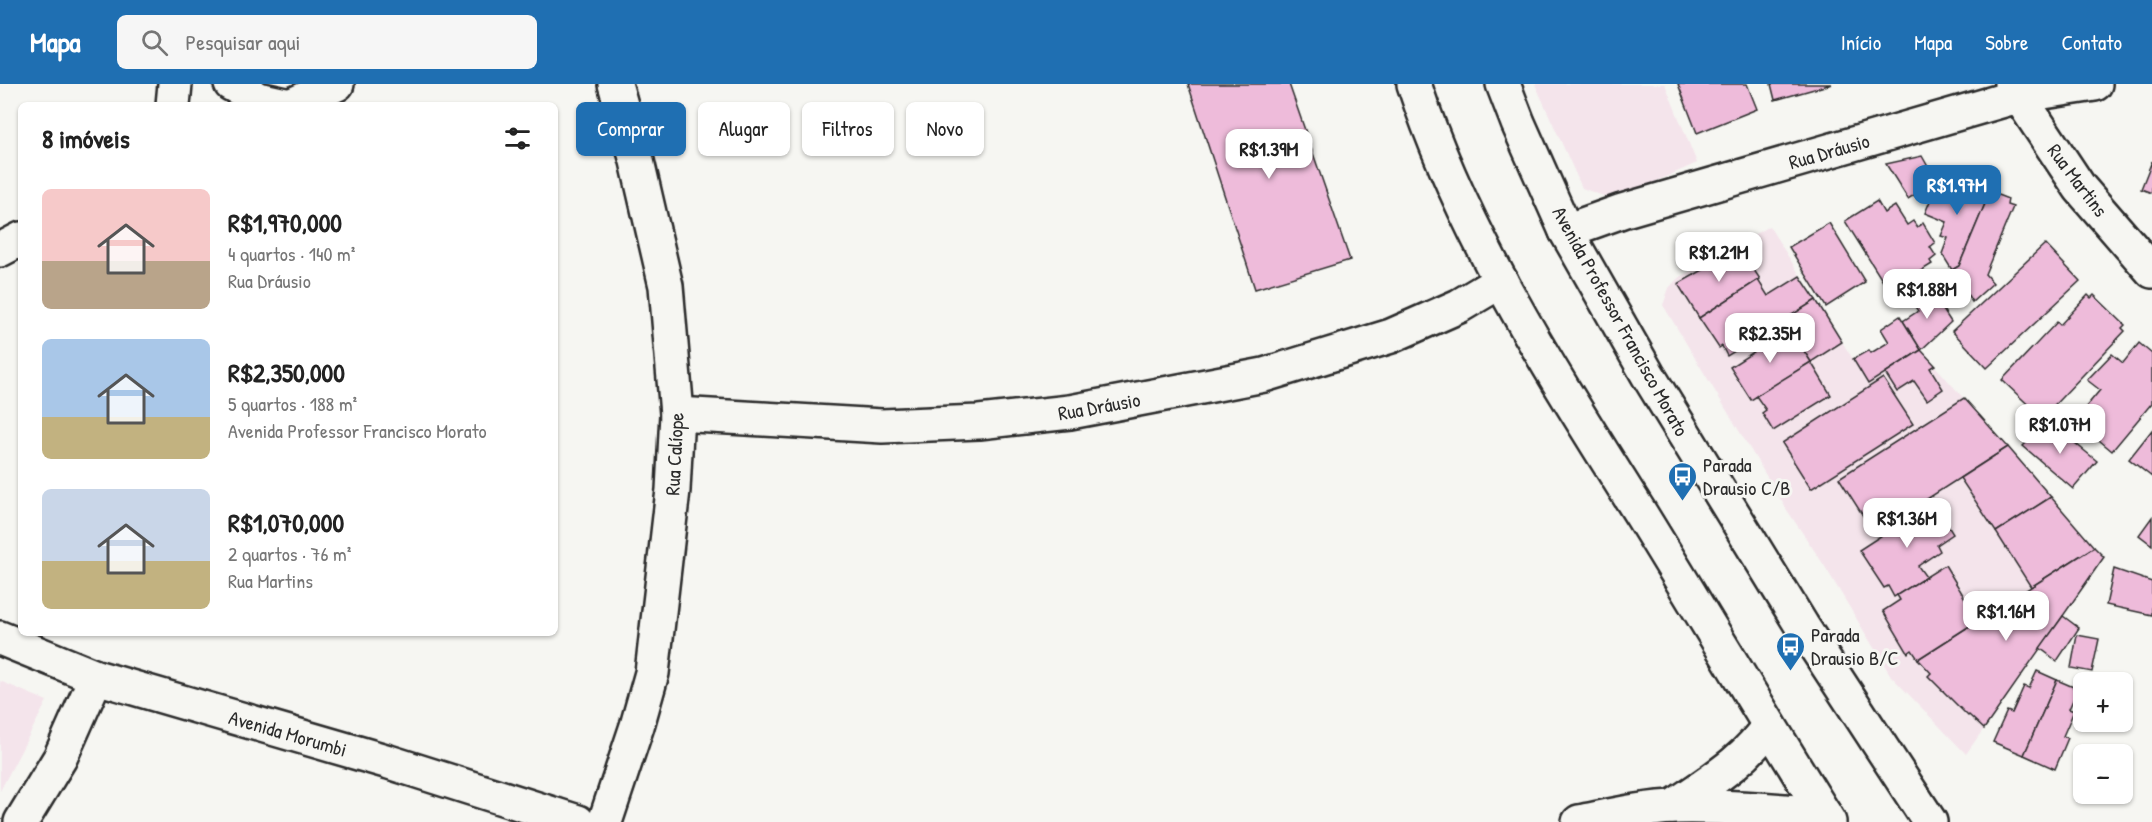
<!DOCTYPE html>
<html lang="pt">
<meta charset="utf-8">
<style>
:root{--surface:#fff;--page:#f6f6f6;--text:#222;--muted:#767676;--accent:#1f6fb2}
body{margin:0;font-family:"Patrick Hand",sans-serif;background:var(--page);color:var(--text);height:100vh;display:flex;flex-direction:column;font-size:22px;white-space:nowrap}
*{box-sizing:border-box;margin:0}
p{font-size:20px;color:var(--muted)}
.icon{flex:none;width:33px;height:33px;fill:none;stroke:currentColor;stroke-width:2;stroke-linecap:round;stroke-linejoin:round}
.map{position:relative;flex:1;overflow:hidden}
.drawer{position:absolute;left:18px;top:18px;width:540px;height:534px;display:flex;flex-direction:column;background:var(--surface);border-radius:9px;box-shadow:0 2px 4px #0004}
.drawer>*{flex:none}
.banner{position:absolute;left:576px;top:18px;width:570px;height:54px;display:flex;gap:12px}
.fabs{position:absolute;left:2073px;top:588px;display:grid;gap:12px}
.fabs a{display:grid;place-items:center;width:60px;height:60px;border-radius:9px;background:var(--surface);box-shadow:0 2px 4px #0004;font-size:30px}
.price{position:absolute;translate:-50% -51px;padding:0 14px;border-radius:12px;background:#fff;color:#222;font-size:20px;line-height:39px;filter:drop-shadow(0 2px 3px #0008)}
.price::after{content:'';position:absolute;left:50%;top:36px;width:18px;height:14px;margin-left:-9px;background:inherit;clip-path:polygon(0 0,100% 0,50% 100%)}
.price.current{background:var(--accent);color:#fff}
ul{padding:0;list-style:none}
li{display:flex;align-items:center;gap:18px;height:150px;padding:0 24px}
li span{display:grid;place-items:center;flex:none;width:168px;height:120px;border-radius:9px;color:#555}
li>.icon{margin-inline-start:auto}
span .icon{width:72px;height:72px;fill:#fffc;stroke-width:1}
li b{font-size:26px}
h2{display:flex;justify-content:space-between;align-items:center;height:72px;padding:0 24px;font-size:26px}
.chip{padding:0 21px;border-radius:9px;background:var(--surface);box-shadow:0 2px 4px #0004;font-size:21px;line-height:54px}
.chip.current{background:var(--accent);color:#fff}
header{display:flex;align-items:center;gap:36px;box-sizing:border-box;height:84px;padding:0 30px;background:var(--accent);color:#fff}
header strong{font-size:28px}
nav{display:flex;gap:33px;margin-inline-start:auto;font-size:21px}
.search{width:420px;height:54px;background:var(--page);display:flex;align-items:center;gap:15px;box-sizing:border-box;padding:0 21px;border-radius:9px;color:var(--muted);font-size:22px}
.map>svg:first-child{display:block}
</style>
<header>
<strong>Mapa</strong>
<div class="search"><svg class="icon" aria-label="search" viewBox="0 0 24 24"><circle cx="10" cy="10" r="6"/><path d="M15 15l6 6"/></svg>Pesquisar aqui</div>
<nav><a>Início</a><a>Mapa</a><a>Sobre</a><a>Contato</a></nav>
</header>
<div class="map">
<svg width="2152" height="738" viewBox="0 0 2152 738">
<rect width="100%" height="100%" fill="#f6f6f2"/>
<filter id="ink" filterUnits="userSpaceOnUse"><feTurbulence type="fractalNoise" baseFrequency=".0167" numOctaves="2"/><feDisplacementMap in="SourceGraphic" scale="12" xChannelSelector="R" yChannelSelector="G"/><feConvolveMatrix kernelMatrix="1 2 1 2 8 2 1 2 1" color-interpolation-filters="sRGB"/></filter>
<g filter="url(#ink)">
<!-- built -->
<g fill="#f4e4eb">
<path d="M 1535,0 L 1665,0 L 1697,79 L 1614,116 L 1582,104 Z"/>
<path d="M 1769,142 L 1868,299 L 1921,266 L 2104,473 L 1966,670 L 1891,592 L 1824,481 L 1787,426 L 1663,221 L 1669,204 L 1677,195 Z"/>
<path d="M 0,597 L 47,617 L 0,707 Z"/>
</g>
<!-- building -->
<g fill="#eebbda" stroke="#2b2b2b" stroke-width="1.5">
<path d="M 1188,0 L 1289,0 L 1350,176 L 1255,205 Z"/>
<path d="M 1678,0 L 1747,0 L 1757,25 L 1697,49 Z"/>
<path d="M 1771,0 L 1832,0 L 1775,16 Z"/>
<path d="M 1922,72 L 1936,97 L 1908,115 L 1886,80 Z"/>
<path d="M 2152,77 L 2152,109 L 2141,105 Z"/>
<path d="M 1940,93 L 1968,105 L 1970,100 L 1990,108 L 1959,182 L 1952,186 L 1942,170 L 1948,154 L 1941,152 L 1947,138 L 1925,129 Z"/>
<path d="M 1990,108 L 2008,115 L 2007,121 L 2013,123 L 1985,190 L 1993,199 L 1972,218 L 1952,186 L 1959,182 Z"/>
<path d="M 1877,117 L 1884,129 L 1895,122 L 1907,141 L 1913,137 L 1917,143 L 1923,139 L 1935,159 L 1930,163 L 1936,172 L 1930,177 L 1932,180 L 1889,207 L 1845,137 Z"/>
<path d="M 1829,139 L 1865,198 L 1826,223 L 1789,163 Z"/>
<path d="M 2045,160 L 2080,197 L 1987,284 L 1952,247 Z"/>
<path d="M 1740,165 L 1760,195 L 1699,234 L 1678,200 Z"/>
<path d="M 1800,192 L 1816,216 L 1727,272 L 1722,262 L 1719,264 L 1699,234 L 1758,196 L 1768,212 Z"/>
<path d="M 1930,206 L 1951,238 L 1921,266 L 1903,237 L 1918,227 L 1912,218 Z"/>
<path d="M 2088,211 L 2091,214 L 2094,211 L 2125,241 L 2122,244 L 2125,247 L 2042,334 L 2002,296 L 2057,238 L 2060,241 Z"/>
<path d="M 1816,216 L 1842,258 L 1811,278 L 1790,245 L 1769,259 L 1763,249 Z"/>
<path d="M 1900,232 L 1921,266 L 1868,300 L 1853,275 L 1869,266 L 1871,269 L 1889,258 L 1881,245 Z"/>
<path d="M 1790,245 L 1811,278 L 1751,316 L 1730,283 Z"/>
<path d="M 2139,259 L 2152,270 L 2152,319 L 2112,367 L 2075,336 L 2100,306 L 2087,296 L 2112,270 L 2123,279 Z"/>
<path d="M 1921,266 L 1935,281 L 1930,284 L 1943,305 L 1927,316 L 1914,297 L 1897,308 L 1885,289 Z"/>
<path d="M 1811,278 L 1831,311 L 1773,347 L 1762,329 L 1766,326 L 1756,312 Z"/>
<path d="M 1883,294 L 1913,340 L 1811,405 L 1782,359 Z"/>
<path d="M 1964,314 L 2008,363 L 1874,449 L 1839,394 Z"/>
<path d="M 2048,337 L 2097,377 L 2073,405 L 2023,362 Z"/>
<path d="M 2152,346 L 2152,393 L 2129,375 Z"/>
<path d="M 2008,363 L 2051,413 L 1996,448 L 1960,394 Z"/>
<path d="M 2051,413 L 2094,463 L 2031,503 L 1996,448 Z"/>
<path d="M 1933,418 L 1953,450 L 1937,461 L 1940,467 L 1918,482 L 1926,493 L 1894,513 L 1888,502 L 1884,504 L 1859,466 Z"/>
<path d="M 2152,433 L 2152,461 L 2139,451 Z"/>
<path d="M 2094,463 L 2104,473 L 1984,645 L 1969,631 L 1968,632 L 1928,592 L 1931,589 L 1918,575 Z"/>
<path d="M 1945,481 L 1969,521 L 1984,511 L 1993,527 L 1918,575 L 1912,566 L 1908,569 L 1883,527 L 1900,516 L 1897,511 Z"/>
<path d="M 2114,485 L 2152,498 L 2152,531 L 2106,521 Z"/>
<path d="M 2063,532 L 2079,544 L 2057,577 L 2040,564 Z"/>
<path d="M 2077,551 L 2099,555 L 2092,588 L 2071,584 Z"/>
<path d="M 2037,587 L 2057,596 L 2024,671 L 1993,658 L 2007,627 L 2012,629 L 2024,602 L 2029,604 Z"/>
<path d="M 2057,596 L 2078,605 L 2069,625 L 2074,627 L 2063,652 L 2068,654 L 2055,685 L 2024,671 Z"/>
</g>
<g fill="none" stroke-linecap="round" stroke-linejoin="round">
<defs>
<g id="minor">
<path d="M 231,0 L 259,15 L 286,21"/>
<path d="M 2011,0 L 2080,104 L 2152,187"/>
<path d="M 173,21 L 175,0"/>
<path d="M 1566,147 L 1622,127 L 2018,12 L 2095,0"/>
<path d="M 677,330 L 882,342 L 979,338 L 1070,328 L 1264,291 L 1391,252 L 1459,222 L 1501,197"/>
<path d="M 1673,723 C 1707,699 1746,677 1769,641"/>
<path d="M 21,738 L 60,674 L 96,593"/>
<path d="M 605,738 L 637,642 L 652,589 L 673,406 L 677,330 L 666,202 L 637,77 L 615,0"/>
<path d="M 1579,738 C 1610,732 1643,724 1675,723 C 1725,722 1774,726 1824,730"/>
</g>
<g id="secondary">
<path d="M 292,21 L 337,0"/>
<path d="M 0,166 L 21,155"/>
<path d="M 0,554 L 96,593 L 389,678 L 578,738"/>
</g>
<g id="trunk">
<path d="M 1414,0 C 1465,155 1556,295 1642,432 C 1705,534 1766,637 1829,738"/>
<path d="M 1503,0 L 1518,39 L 1566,147 L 1648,291 L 1802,542 L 1930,738"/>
</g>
</defs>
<!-- minor casing -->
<use href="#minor" stroke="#2b2b2b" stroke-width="38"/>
<!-- secondary casing -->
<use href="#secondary" stroke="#2b2b2b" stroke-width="38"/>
<!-- trunk casing -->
<use href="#trunk" stroke="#2b2b2b" stroke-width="38"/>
<!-- minor -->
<use href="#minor" stroke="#f6f6f2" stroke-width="33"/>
<!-- secondary -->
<use href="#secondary" stroke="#f6f6f2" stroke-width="33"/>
<!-- trunk -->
<use href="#trunk" stroke="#f6f6f2" stroke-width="33"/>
</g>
</g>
<!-- icons -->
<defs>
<symbol id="bus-pin" viewBox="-11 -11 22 30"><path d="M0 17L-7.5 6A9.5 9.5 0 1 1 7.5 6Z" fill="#1f6fb2" stroke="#f6f6f2"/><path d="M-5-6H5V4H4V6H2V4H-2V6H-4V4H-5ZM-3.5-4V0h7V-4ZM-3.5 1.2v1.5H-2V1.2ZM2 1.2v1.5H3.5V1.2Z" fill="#fff"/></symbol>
</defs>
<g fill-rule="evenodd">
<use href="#bus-pin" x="1666" y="376" width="33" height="45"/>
<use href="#bus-pin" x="1774" y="546" width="33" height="45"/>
</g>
<g text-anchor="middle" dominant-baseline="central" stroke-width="6" stroke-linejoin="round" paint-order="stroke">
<!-- street labels -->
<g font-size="20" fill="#2b2b2b" stroke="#f6f6f2">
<text transform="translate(1829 67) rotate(-16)">Rua Dráusio</text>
<text transform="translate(2078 96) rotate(53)">Rua Martins</text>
<text transform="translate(1621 237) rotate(61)">Avenida Professor Francisco Morato</text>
<text transform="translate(1099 322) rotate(-10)">Rua Dráusio</text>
<text transform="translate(674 370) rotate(-87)">Rua Calíope</text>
<text transform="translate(288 649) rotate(16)">Avenida Morumbi</text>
</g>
<!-- poi labels -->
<g font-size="20" fill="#2b2b2b" stroke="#f6f6f2" text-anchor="start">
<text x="1703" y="380">Parada<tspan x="1703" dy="23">Drausio C/B</tspan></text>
<text x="1811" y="550">Parada<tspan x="1811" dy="23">Drausio B/C</tspan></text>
</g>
</g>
</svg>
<div class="fabs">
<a>+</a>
<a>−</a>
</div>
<b class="price" style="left:1269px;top:96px">R$1.39M</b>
<b class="price current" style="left:1957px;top:132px">R$1.97M</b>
<b class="price" style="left:1719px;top:199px">R$1.21M</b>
<b class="price" style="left:1927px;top:236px">R$1.88M</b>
<b class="price" style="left:1770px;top:280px">R$2.35M</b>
<b class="price" style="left:2060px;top:371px">R$1.07M</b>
<b class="price" style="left:1907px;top:465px">R$1.36M</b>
<b class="price" style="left:2006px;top:558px">R$1.16M</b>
<div class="banner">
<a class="chip current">Comprar</a>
<a class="chip">Alugar</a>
<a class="chip">Filtros</a>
<a class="chip">Novo</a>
</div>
<section class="drawer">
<h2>8 imóveis<svg class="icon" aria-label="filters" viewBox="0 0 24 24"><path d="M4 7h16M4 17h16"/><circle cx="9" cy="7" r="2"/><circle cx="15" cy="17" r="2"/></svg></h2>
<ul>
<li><span style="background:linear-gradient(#f6c9c9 60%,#b9a48a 0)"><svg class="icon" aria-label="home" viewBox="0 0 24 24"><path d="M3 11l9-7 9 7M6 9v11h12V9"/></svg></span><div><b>R$1,970,000</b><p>4 quartos · 140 m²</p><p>Rua Dráusio</p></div></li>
<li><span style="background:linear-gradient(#a9c7e8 65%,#c2b280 0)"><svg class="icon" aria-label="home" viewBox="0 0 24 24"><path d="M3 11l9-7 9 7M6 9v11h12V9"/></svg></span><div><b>R$2,350,000</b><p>5 quartos · 188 m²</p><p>Avenida Professor Francisco Morato</p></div></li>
<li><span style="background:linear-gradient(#c9d6e8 60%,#c2b280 0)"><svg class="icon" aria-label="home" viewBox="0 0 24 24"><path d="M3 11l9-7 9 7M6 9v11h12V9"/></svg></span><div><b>R$1,070,000</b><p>2 quartos · 76 m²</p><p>Rua Martins</p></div></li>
</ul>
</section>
</div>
